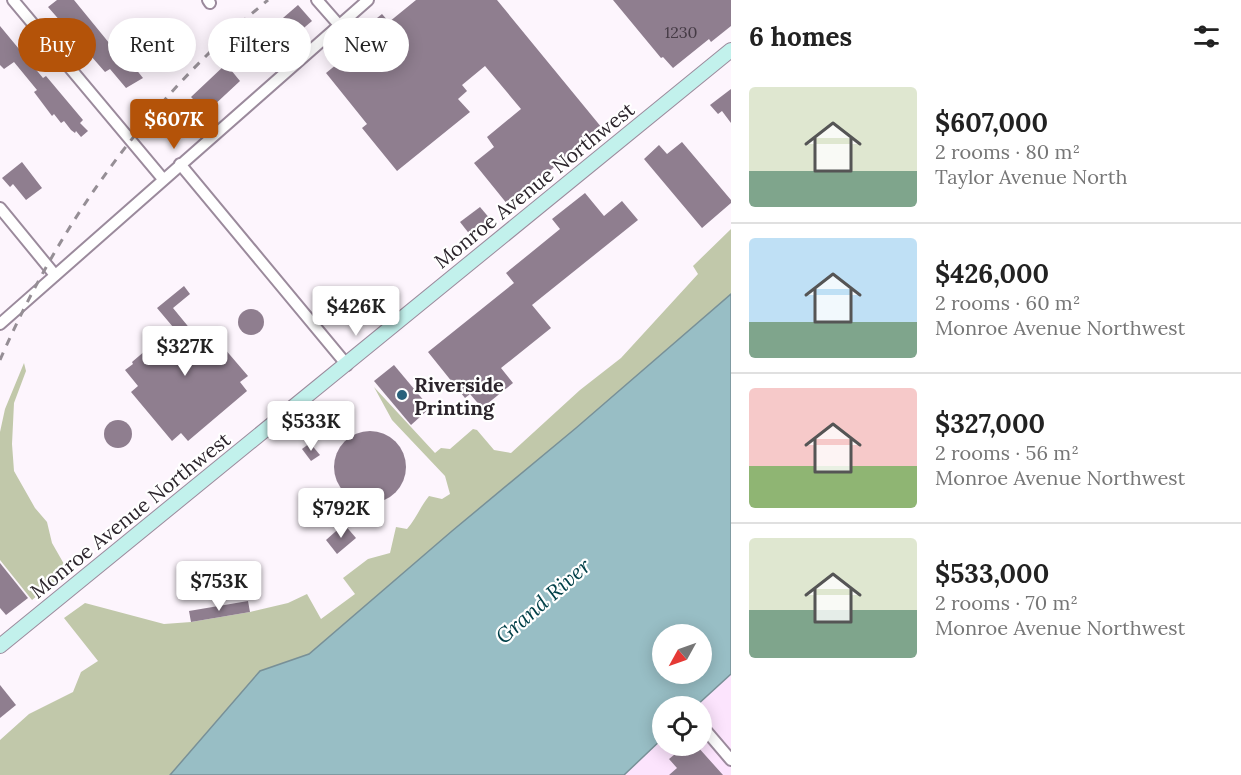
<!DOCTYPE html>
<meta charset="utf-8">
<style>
:root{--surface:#fff;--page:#f6f6f6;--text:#222;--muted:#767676;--line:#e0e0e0;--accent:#b45309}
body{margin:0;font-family:Lora,serif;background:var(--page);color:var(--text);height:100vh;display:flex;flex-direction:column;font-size:22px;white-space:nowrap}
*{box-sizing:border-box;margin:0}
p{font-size:20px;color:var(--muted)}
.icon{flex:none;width:33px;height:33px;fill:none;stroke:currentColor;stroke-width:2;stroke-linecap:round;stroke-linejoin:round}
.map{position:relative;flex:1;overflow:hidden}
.panel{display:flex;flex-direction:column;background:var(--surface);width:510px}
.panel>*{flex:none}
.top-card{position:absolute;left:18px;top:18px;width:570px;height:54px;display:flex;gap:12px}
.needle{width:39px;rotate:230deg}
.tools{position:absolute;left:652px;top:624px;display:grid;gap:12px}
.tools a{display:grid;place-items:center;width:60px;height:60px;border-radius:50%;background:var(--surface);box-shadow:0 3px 15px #0003;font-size:30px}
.price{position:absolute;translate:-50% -51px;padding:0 14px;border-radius:6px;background:#fff;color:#222;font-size:20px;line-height:39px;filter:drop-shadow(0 2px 3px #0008)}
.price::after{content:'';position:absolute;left:50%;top:36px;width:18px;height:14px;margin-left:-9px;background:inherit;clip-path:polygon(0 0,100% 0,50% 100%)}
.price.active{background:var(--accent);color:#fff}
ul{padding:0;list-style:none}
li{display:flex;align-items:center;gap:18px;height:150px;padding:0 18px}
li+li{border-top:2px solid var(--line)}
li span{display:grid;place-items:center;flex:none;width:168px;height:120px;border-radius:6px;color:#555}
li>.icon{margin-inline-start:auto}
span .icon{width:72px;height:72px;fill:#fffc;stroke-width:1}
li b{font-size:26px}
h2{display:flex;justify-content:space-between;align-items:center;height:72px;padding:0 18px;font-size:26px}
.chip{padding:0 21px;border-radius:27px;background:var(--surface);box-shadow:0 3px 15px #0003;font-size:21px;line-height:54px}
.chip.active{background:var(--accent);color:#fff}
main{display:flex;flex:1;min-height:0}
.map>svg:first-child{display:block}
</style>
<main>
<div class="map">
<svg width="731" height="775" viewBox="0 0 731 775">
<rect width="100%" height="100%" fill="#fdf5fd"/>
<!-- built -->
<path fill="#fce4fd" d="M 731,674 L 731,775 L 624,775 L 663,738 L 663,746 L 702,746 L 702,706 L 696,706 Z"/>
<!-- forest -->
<g fill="#c1c8aa">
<path d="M 731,229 L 731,294 L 576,428 L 452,531 L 309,654 L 260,671 L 170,775 L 0,775 L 0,740 L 29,714 L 73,692 L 81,672 L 98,661 L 64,618 L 85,603 L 164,624 L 191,622 L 250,612 L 288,603 L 307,594 L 321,619 L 355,594 L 343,578 L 368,559 L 390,553 L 396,527 L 407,529 C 416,519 420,507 429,496 L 442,499 L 450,494 L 445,476 L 392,420 L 374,387 L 435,453 L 441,448 L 450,449 L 473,429 L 477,430 L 494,450 L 511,453 L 580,390 L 621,358 L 698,274 L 693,266 Z"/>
<path d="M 24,363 L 26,371 L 14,403 L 12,444 L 14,471 L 35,508 L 47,522 L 52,543 L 68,571 L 32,600 L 0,560 L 0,432 L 5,409 Z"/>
</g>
<!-- water -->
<path fill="#98bec5" stroke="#789097" stroke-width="1.5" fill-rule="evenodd" d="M 731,294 L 731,674 L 696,706 L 663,706 L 663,738 L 624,775 L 170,775 L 260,671 L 309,654 L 452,531 L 576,428 ZM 663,634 L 702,634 L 702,674 L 663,674 Z"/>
<!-- building -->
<g fill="#8f7e8f">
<path d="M 57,0 L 74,0 L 114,49 L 119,45 L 126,53 L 121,56 L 133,70 L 135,68 L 143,78 L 126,88 L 110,69 L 105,72 L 48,7 Z"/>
<path d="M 416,0 L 497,0 L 602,128 L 508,205 L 474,163 L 494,147 L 487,137 L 521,109 L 485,66 L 462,85 L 467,91 L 458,99 L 470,112 L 397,171 L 362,128 L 367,124 L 326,73 L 353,51 L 347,42 L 382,14 L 389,22 Z"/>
<path d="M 613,0 L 731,0 L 731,26 L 711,42 L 709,39 L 673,68 L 663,57 L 661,58 Z"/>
<path d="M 298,5 L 312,21 L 259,66 L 246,50 Z"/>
<path d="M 0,26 L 43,78 L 46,76 L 83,120 L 80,123 L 88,131 L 81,137 L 76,131 L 75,133 L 71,130 L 64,121 L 61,123 L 54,114 L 52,116 L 34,92 L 37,90 L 14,62 L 4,69 L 0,65 Z"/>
<path d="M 226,64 L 240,81 L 182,135 L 170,121 L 194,100 L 191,97 Z"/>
<path d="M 731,89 L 731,123 L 722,111 L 718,114 L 710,105 Z"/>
<path d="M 682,142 L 731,200 L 731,203 L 702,228 L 644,159 L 659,145 L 667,154 Z"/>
<path d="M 22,162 L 42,188 L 26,200 L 13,184 L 10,187 L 2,178 Z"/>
<path d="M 585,193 L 604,216 L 622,201 L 638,220 L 532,305 L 551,328 L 501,368 L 513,383 L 482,408 L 470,394 L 465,398 L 428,352 L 514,283 L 506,273 L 560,229 L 552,219 Z"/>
<path d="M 480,207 L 491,220 L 471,236 L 460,222 Z"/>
<path d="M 184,286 L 190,294 L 173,308 L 196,336 L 206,327 L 248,376 L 240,382 L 247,391 L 188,441 L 181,433 L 172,441 L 131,392 L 138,386 L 125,370 L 133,364 L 132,362 L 173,327 L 157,308 Z"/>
<circle cx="251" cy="322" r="13"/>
<path d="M 394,365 L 430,408 L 411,425 L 374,381 Z"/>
<circle cx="118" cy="434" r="14"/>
<circle cx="370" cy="467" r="36"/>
<path d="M 310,443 L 320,455 L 311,461 L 302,449 Z"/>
<path d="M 344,524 L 356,538 L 337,554 L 326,540 Z"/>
<path d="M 0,563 L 28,598 L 6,615 L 0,608 Z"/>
<path d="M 248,601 L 250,612 L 191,622 L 189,611 Z"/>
<path d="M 0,685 L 16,705 L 0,718 Z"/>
<path d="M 697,746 L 723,775 L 669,775 L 677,768 L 669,759 L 680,750 L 685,756 Z"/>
</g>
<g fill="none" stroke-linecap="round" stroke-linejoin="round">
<defs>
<g id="minor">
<path d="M 13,0 L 163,179"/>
<path d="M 208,0 L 210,3"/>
<path d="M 317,0 L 339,25"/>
<path d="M 180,164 L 347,365"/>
<path d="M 0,208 L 55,275"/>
<path d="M 0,324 L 368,0"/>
<path d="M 702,726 L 731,760"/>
</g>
<path id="secondary" d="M 0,646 L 731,50"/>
</defs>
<!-- minor casing -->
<use href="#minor" stroke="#9b8a9c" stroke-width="14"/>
<!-- secondary casing -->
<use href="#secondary" stroke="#9b8a9c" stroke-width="16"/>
<!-- minor -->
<use href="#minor" stroke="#fff" stroke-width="10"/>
<!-- secondary -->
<use href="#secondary" stroke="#c2f1ec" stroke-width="14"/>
<!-- rail -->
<path stroke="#958e95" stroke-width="3" stroke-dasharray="8 8" stroke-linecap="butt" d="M 0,360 C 60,222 151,96 268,0"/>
</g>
<!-- markers -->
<circle fill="#2a627c" stroke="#fff" stroke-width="2" cx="402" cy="395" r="6"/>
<g text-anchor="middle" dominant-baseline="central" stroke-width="4.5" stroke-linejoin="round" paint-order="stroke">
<!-- number labels -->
<g font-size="16" fill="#453b45">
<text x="681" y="32">1230</text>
</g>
<!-- street labels -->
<g font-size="20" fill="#2c252c" stroke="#fff">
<text transform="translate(534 185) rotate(-39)">Monroe Avenue Northwest</text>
<text transform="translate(130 515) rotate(-39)">Monroe Avenue Northwest</text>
</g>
<!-- poi labels -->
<g font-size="20" font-weight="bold" fill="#2c252c" stroke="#fff" text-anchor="start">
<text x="414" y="384">Riverside<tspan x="414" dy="23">Printing</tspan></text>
</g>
<!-- water labels -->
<g font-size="21" font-style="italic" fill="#024048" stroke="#fff">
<text transform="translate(543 601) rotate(-41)">Grand River</text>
</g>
</g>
</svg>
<div class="tools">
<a><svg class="needle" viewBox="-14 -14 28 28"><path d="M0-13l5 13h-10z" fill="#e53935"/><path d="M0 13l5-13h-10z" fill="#767676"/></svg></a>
<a><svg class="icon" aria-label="locate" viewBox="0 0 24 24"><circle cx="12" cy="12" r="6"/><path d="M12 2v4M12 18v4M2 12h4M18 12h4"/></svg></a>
</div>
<b class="price active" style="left:174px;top:150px">$607K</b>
<b class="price" style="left:356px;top:337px">$426K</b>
<b class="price" style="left:185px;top:377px">$327K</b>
<b class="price" style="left:311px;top:452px">$533K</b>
<b class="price" style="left:341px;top:539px">$792K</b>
<b class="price" style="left:219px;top:612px">$753K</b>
<div class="top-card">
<a class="chip active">Buy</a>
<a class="chip">Rent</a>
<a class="chip">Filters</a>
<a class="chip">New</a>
</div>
</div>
<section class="panel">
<h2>6 homes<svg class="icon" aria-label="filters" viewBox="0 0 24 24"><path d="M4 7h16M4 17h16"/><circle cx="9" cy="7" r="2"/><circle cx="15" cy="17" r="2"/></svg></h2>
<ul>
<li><span style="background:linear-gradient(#dfe7d0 70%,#7fa58c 0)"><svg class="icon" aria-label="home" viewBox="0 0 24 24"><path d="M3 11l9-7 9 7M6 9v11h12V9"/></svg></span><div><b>$607,000</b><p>2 rooms · 80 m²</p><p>Taylor Avenue North</p></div></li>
<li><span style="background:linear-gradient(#bfe0f5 70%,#7fa58c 0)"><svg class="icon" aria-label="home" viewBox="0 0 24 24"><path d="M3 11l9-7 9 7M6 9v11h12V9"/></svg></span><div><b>$426,000</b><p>2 rooms · 60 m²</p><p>Monroe Avenue Northwest</p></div></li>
<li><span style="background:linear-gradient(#f6c9c9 65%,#8fb573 0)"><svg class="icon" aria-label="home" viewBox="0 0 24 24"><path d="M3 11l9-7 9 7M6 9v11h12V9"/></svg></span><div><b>$327,000</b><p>2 rooms · 56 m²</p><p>Monroe Avenue Northwest</p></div></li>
<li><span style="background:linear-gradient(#dfe7d0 60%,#7fa58c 0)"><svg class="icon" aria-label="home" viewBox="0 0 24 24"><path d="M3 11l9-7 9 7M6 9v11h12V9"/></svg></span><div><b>$533,000</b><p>2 rooms · 70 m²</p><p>Monroe Avenue Northwest</p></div></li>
</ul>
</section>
</main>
